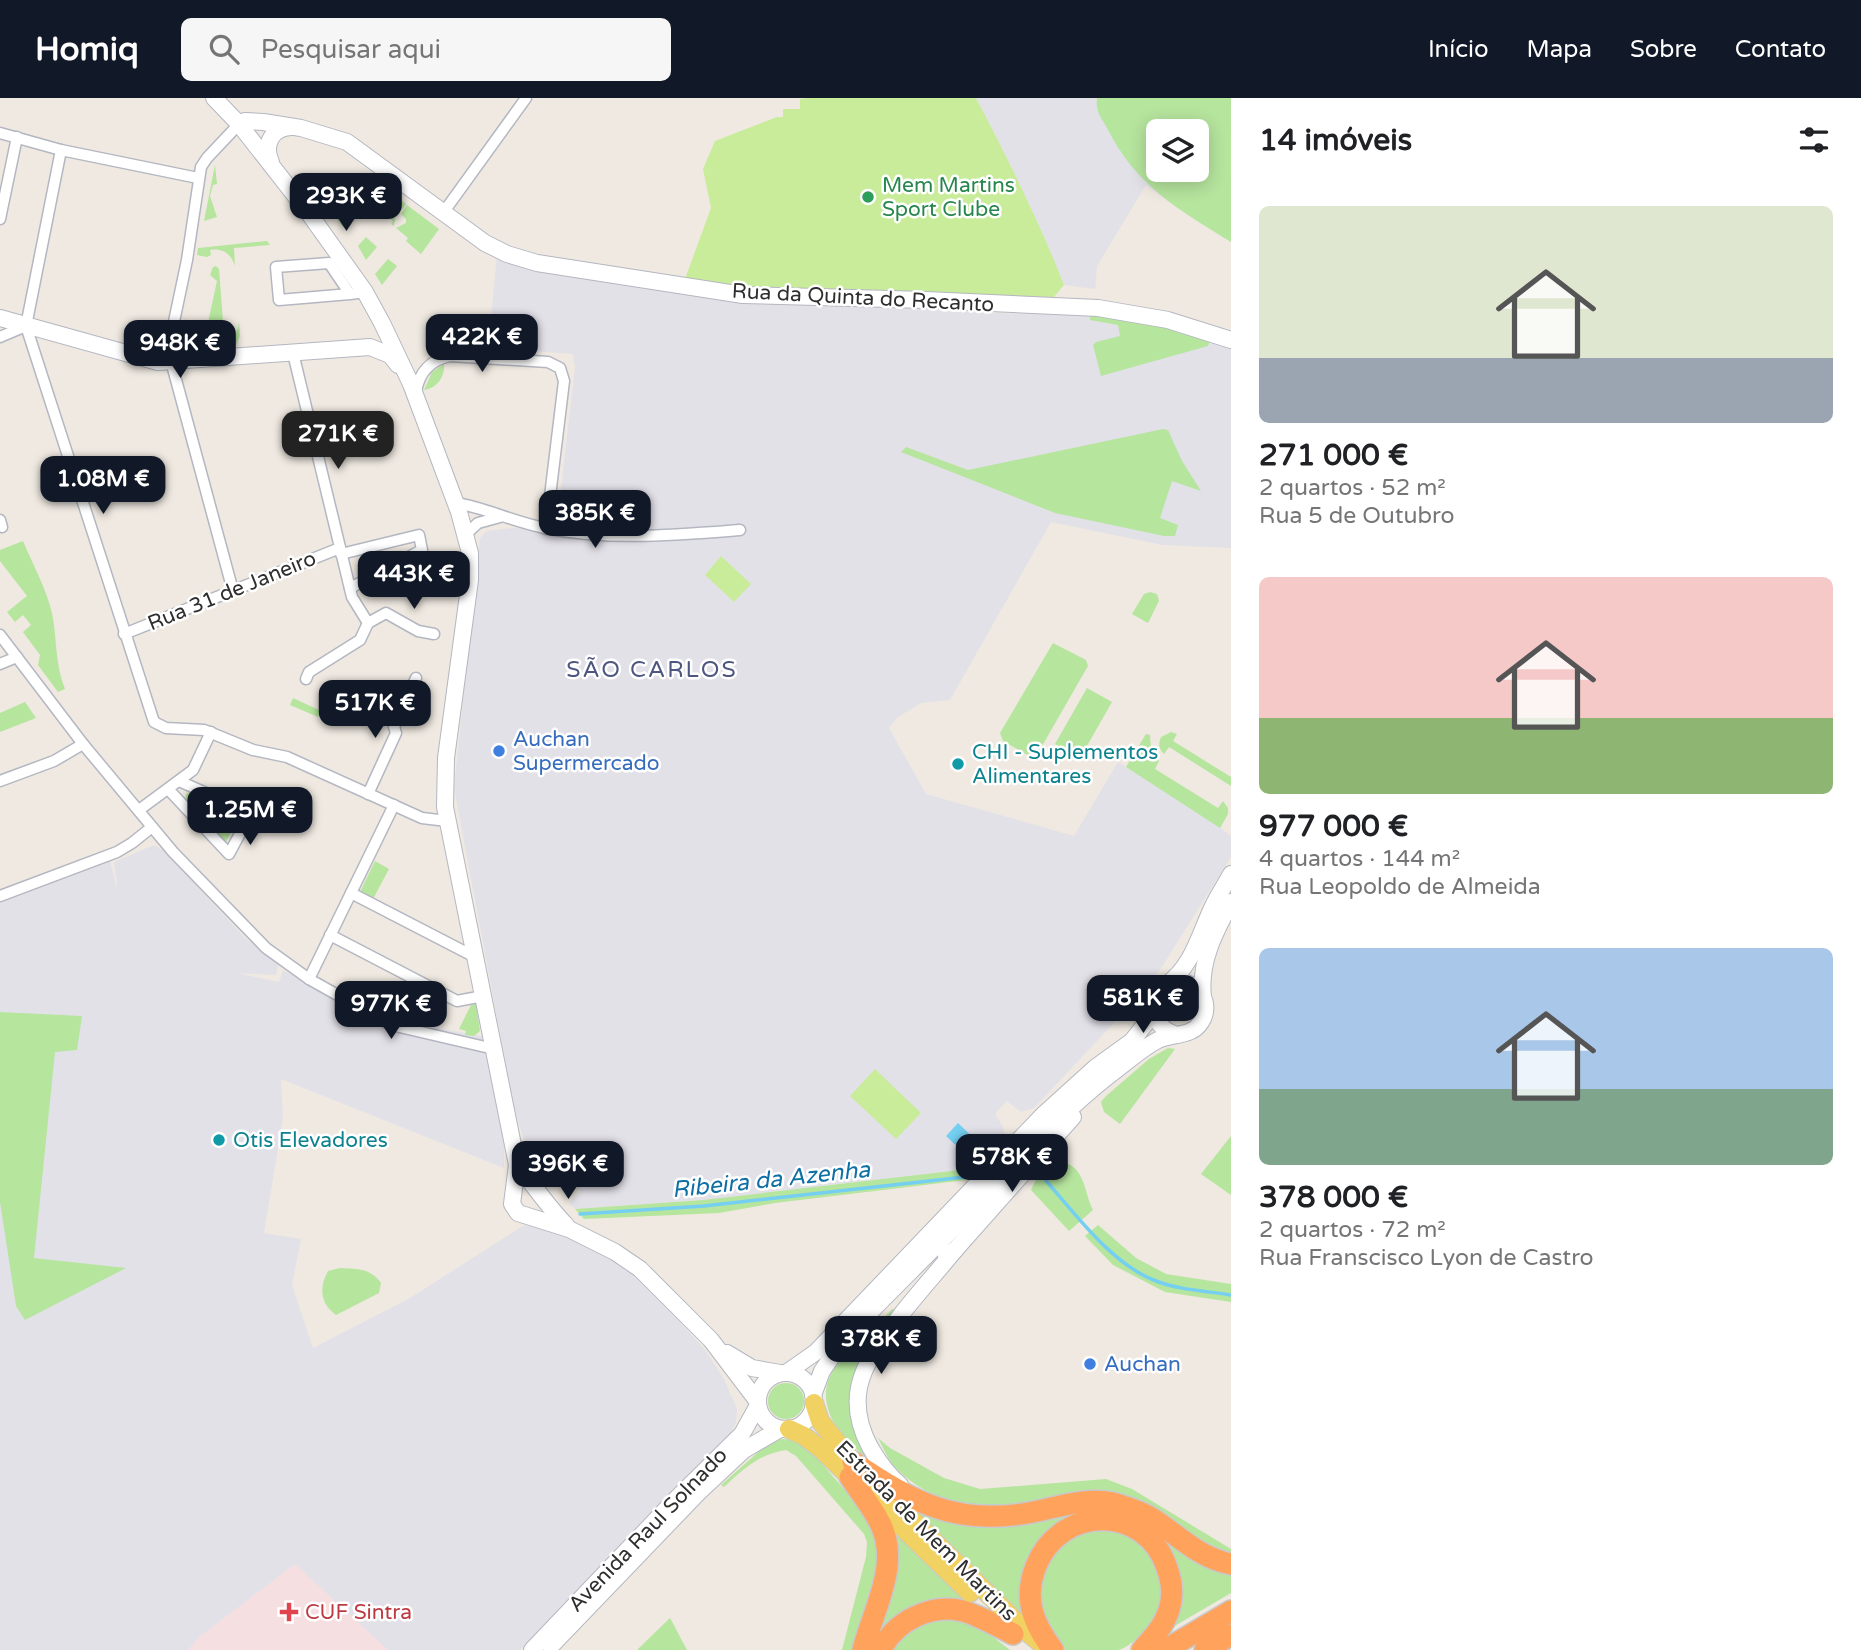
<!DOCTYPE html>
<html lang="pt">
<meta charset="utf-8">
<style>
:root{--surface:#fff;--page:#f6f6f6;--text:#202124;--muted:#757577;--accent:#111827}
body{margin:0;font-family:"Varela Round",sans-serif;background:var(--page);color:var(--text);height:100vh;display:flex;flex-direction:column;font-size:26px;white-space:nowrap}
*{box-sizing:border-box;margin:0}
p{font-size:23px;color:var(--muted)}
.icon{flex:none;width:38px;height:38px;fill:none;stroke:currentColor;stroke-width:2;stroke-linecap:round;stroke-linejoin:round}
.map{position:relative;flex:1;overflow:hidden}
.details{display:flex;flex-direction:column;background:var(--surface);width:630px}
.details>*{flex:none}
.tools{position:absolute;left:1146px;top:21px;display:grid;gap:14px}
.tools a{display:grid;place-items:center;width:63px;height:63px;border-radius:10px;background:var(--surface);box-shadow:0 4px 18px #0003;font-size:35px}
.price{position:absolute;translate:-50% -60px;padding:0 16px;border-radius:14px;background:var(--accent);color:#fff;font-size:23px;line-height:46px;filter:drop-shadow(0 2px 4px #0008)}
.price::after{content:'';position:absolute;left:50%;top:42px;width:21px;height:16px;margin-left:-10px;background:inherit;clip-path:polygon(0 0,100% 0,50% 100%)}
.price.on{background:#222;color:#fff}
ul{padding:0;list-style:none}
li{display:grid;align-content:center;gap:14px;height:371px;padding:0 28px}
li span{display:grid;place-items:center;height:217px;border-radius:10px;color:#555}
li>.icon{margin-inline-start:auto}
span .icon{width:126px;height:126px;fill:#fffc;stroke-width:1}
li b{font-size:30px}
h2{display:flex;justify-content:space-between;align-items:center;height:84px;padding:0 28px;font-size:30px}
header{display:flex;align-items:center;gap:42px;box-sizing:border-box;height:98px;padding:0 35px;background:var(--accent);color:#fff}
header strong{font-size:33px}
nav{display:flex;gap:38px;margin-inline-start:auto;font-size:24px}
.search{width:490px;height:63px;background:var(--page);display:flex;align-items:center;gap:18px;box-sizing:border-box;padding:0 24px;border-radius:10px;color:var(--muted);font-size:26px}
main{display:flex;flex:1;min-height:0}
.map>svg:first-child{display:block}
</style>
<header>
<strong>Homiq</strong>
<div class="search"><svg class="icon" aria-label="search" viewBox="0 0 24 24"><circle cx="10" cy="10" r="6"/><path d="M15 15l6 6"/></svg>Pesquisar aqui</div>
<nav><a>Início</a><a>Mapa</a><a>Sobre</a><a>Contato</a></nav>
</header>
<main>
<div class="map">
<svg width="1231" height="1552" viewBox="0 0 1231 1552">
<rect width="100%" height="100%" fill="#efe9e1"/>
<!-- industrial -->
<g fill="#e3e1e8" fill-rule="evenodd">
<path d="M 976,0 L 1231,0 L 1231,144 L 1183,114 L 1146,87 L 1097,168 L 1095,191 L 1064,187 L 1027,101 ZM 1158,33 L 1197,33 L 1197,72 L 1158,72 Z"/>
<path d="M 497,157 L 772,192 L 990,197 L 990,215 L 1098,217 L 1132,221 L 1231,249 L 1231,450 L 1163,447 L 1051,424 L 950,602 L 921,605 L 898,619 L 889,630 L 926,696 L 1074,738 L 1118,664 L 1209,721 L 1231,738 L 1231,759 L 1163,867 L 1142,895 L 1034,1010 L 1021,1014 L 1007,1003 L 995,1016 L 1003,1029 L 1005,1039 L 977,1070 L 703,1102 L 575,1111 L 569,1105 L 580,1093 L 558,1071 L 547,1083 L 532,1063 L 519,1027 L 513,1005 L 454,690 L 480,440 L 487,433 L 557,425 L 575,269 L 573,256 L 488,250 Z"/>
<path d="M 154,747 L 164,753 L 245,840 L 278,866 L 276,877 L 237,875 L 279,884 L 283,872 L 358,915 L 486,939 L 504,1041 L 504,1070 L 281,981 L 283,1020 L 264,1135 L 301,1141 L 292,1187 L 313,1250 L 410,1200 L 523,1128 L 537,1125 L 630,1172 L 647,1187 L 705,1252 L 724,1281 L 737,1311 L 736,1324 L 730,1337 L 520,1552 L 0,1552 L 0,798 L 109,760 L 118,794 L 114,764 Z"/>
</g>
<!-- medical -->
<path fill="#f5dfe0" d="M 295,1466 L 388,1552 L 188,1552 L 199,1539 Z"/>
<!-- green -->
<g fill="#b6e59e" fill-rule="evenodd">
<path d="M 1097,0 L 1231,0 L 1231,144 C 1178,111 1136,88 1107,30 C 1101,20 1095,12 1097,0 ZM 1158,33 L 1197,33 L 1197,72 L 1158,72 Z"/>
<path d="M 215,67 L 217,86 L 213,87 L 210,98 L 217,119 L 204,123 Z"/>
<path d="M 369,79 L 406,106 L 400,114 L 392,103 L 387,103 L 384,106 L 384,112 L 395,121 L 394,128 L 391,126 L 393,123 L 376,109 L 378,106 L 359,90 Z"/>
<path d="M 336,104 L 353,118 L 343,129 L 330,111 Z"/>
<path d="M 407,107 L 439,131 L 421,156 L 406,143 L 408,140 L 396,130 L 406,125 L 406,121 L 401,116 Z"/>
<path d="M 366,139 L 377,149 L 366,162 L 358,148 Z"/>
<path d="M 267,143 L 270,147 L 234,150 L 235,168 C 231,155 222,150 210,152 L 211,157 L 207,159 L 197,157 L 198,150 Z"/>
<path d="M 388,161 L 397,168 L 382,187 L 375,176 Z"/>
<path d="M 216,168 L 219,171 L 223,223 L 219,231 L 208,234 L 202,230 L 201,224 L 207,229 L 217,183 L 210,177 L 213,169 Z"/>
<path d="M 1090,217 L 1167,229 L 1210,242 L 1208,248 L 1101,278 L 1093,247 L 1096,244 L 1120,238 L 1118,227 L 1090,222 Z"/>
<path d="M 186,219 C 184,256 237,259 239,223 L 240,238 L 235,249 L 184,252 L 180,246 Z"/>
<path d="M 444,266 C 445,279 437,290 424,292 L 432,274 Z"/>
<path d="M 1163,331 L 1168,332 L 1182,363 L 1201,393 L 1172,383 L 1160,420 L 1178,427 L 1175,438 L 1164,438 L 1055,415 L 901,354 L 906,349 L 968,372 Z"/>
<path d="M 23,443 C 33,467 46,490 52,515 C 57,540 55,567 65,591 L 58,594 L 38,567 L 40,557 L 23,534 L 31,527 L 23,517 L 15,524 L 7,514 L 27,498 L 0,463 L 0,452 Z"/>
<path d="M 1150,494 L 1157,496 L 1159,503 L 1148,525 L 1132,516 L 1144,496 Z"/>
<path d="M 1053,545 L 1086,562 L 1088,568 L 1038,655 L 1031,659 L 1003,643 L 1000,635 Z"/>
<path d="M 1087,590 L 1112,604 L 1080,660 L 1055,646 Z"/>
<path d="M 293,600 L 321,613 L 318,619 L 290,607 Z"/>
<path d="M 25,604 L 36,620 L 0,634 L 0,615 Z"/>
<path d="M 1171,634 L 1177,636 L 1173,643 L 1231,679 L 1231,688 L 1169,649 L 1164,656 C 1159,651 1158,646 1161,639 Z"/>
<path d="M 1146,636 L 1150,637 L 1151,651 L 1159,663 L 1155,671 L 1218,710 L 1223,703 L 1228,710 L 1228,716 L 1220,730 L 1126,669 Z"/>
<path d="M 190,694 L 240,717 L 226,744 L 186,702 L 186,696 Z"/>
<path d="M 375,763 L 389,771 L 373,801 L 360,794 Z"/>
<circle cx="1179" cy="910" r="13"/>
<path d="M 476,906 L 480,933 L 474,938 L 465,937 L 466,933 L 459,931 L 471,907 Z"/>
<path d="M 0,914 L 82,918 L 77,952 L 55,954 L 34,1160 L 126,1170 L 25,1222 L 16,1208 L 0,1104 Z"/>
<path d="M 1168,950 L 1175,951 L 1120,1026 L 1104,1014 L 1101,1004 L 1106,998 L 1149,961 Z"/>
<path d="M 1231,1038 L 1231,1097 L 1201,1076 Z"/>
<path d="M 1058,1063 C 1086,1067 1083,1092 1093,1112 L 1069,1133 L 1031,1092 L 1041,1071 Z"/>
<path d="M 977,1070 L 966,1082 L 775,1105 L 719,1115 L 584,1121 L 575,1111 L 703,1102 Z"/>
<path d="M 1098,1127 L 1136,1160 L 1166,1176 L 1231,1186 L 1231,1204 L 1165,1194 L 1113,1167 L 1085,1138 Z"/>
<path d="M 340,1170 C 356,1171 371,1170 381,1185 L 379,1195 L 336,1217 C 320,1206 319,1189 328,1173 Z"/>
<path d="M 892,1211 L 898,1213 L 857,1271 L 871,1365 L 836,1331 L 837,1329 C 826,1314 822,1293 831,1276 C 841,1258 877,1227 892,1211 Z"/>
<circle cx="786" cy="1303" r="18"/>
<path d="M 878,1340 L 890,1350 L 944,1380 L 980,1391 L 1106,1381 L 1132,1391 L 1231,1451 L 1231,1459 C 1193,1449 1169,1410 1132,1399 C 1092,1386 1055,1404 1016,1409 C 974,1415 923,1400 894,1368 C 887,1360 883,1349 878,1340 Z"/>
<path d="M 784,1341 L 794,1342 L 819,1362 L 872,1424 L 880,1445 L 873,1495 L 856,1552 L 842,1552 L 866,1459 L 867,1444 L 864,1436 L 796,1358 L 786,1352 C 759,1356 743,1371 724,1389 L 721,1387 L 772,1342 Z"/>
<path d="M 907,1409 L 1095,1409 L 1123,1415 L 1231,1473 L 1231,1495 L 1166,1533 L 1167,1451 L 1086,1417 L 1023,1482 L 1022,1519 Z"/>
<path d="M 1099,1429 C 1109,1431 1123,1432 1130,1437 C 1164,1461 1174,1502 1144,1534 C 1138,1540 1127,1550 1118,1552 C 1102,1552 1081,1552 1064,1552 C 1041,1528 1041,1517 1036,1485 L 1063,1440 Z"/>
<path d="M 892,1432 L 896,1433 L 970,1503 L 968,1506 L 873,1548 Z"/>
<path d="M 941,1517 L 980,1529 L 1010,1552 L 889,1552 L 912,1526 Z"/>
<path d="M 670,1520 L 687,1552 L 637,1552 L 640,1549 Z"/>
</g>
<!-- pitch -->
<g fill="#c9ec9a">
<path d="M 808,0 L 976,0 C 1008,61 1039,123 1064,187 L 1054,199 L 772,192 L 685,181 L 711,110 L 703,71 L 715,43 L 777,19 L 783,19 L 783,11 L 800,11 L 800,1 Z"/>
<path d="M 721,458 L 751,486 L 734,504 L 705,477 Z"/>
<path d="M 875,971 L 921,1015 L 896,1041 L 850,998 Z"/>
</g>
<!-- water -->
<path fill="#75cff0" d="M 958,1025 L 982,1048 L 970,1061 L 946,1038 Z"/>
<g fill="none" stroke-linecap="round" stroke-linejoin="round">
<!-- stream -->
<g stroke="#75cff0" stroke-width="3.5">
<path d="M 1040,1076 C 1073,1112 1110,1166 1156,1183 C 1179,1192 1206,1193 1231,1197"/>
<path d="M 580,1116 L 704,1108 L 965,1079"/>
</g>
<defs>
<g id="street">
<path d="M 0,35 L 61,52"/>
<path d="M 443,115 L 526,0"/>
<path d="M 0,121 L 17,39"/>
<path d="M 350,196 L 279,202 L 276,169 L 329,165 L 350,196 L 365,194"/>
<path d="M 26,228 L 154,624 L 166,630 L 204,632 L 253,652 L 287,659 L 422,720 L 447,723"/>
<path d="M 26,228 L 61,52 L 198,80"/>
<path d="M 0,239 L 26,228"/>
<path d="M 293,255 L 352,499 L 368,525"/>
<path d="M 416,294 C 419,275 430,262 450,258 L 548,264 L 560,270 L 564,283 L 546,431"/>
<path d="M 456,405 C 486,410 514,424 545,430 C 609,443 675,437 740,432"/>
<path d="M 0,422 L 2,429"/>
<path d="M 466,436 L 478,425 L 500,419"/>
<path d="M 341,456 L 419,437 L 422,452 L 350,490"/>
<path d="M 233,493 L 168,252 L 187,162 L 201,69 L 207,60 L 239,26"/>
<path d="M 124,536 L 340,450"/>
<path d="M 0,537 L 83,646 L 173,754 L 266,850 L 309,881 L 391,927 L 494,951"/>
<path d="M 0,566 L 17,559"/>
<path d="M 306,581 L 309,574 L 360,542 L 368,525 L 386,515 L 418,533 L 434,536"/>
<path d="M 0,683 L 54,663 L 83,646"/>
<path d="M 168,691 L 229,756 L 251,715 L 179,683"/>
<path d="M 368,696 L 396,635 L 394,629 L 416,580"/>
<path d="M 139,712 L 193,672 L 211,634"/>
<path d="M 351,795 L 475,859"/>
<path d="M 0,798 L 117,754 L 132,745 L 152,729"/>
<path d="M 330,837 L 457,903 L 483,898"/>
<path d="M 309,881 L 394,707"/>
</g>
<g id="secondary">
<path d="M 214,0 L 239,26 L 308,114 L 365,194 L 382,225 L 411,286 L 459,414 L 470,455 L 470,482 L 446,660 L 445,709 L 517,1067 L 512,1106 L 518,1115 L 569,1131 L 615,1154 L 640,1171 L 711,1242 L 758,1304"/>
<path d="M 239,26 L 245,23 L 263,24 L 301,30 L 347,44 L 485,145 L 507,156 L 537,165 L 743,197 L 926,202 L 1098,210 L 1168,222 L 1231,242"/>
<path d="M 271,64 C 263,47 272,29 292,29"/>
<path d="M 0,220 L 158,264 L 370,249 L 390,257 L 398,267"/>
<path d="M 1166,887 C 1192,869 1199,838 1212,810 C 1217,799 1225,787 1231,776"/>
<path d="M 1203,899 C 1199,864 1215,834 1231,804"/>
<path d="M 517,1067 C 534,1087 548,1109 566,1127"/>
<path d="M 946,1157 L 955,1152 L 1073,1019"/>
<path d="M 727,1255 L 752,1270 L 780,1275"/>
<path d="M 786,1275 L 816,1254 L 1043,1017 L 1096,969 L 1132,943 L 1146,925 L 1153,907"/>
<circle cx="786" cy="1303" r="28"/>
<path d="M 813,1297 L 822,1273 L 844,1241 C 888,1195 934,1151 978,1105 C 1021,1060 1062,1014 1111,976 C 1126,965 1142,950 1158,942 C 1173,935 1192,939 1201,924 C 1213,906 1199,883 1177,884 C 1145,885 1145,930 1178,937"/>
<path d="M 900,1387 C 888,1377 878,1363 870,1349 C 841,1295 867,1261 900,1218 C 918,1195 937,1174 955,1152"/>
<path d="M 551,1548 L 698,1395 L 744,1352 L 780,1331"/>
<path d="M 532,1552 L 671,1406 L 742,1336 L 758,1307"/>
</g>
<g id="primary">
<path d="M 814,1305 L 820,1323 L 853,1364 L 1027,1534 L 1049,1552"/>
<path d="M 789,1331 L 804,1338 L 822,1352 L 970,1495"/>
</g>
<g id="highway">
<path d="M 853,1364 C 913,1405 959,1429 1033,1414 C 1058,1409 1087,1399 1113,1405 C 1126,1409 1141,1413 1153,1421 C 1179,1438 1199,1460 1231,1466"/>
<path d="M 850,1379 C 860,1394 872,1409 880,1425 C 901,1466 873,1512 863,1552"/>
<path d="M 881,1552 C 895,1523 931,1505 963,1513 C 980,1518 997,1528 1013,1536"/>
<path d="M 1053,1552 C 1033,1525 1023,1501 1036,1468 C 1061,1406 1146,1406 1167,1470 C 1172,1484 1174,1497 1169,1512 C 1164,1528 1153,1540 1142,1552"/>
<path d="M 1165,1552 L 1231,1513"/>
<path d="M 1205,1552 L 1231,1537"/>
</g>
</defs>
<!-- street casing -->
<use href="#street" stroke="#b4b7c1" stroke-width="13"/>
<!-- secondary casing -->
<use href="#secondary" stroke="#b4b7c1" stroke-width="18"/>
<!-- primary casing -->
<use href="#primary" stroke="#c9c9c9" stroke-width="20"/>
<!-- highway casing -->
<use href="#highway" stroke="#c9c9c9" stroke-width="24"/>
<!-- street -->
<use href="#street" stroke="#fff" stroke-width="10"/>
<!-- secondary -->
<use href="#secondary" stroke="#fff" stroke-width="16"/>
<!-- primary -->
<use href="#primary" stroke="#f2d163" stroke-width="18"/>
<!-- highway -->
<use href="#highway" stroke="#ffa35c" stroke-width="21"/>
</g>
<!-- markers -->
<circle fill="#2e9e5b" stroke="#fff" stroke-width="2.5" cx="868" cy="99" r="7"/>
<g fill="#3f7fe0" stroke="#fff" stroke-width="2.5">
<circle cx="499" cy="653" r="7"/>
<circle cx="1090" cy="1266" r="7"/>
</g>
<g fill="#0f9aa8" stroke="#fff" stroke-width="2.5">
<circle cx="958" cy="666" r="7"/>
<circle cx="219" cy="1042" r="7"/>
</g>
<path fill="#e0444e" stroke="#fff" stroke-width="2.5" d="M285.5 1503.5h7v7h7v7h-7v7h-7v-7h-7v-7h7z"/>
<g text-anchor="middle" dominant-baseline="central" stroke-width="5" stroke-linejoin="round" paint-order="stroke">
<!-- leisure labels -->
<g font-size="21" fill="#27864d" stroke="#fff" text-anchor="start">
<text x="882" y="87">Mem Martins<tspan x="882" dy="24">Sport Clube</tspan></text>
</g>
<!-- street labels -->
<g font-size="21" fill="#2e2e2e" stroke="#fff">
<text transform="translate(863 200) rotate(3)">Rua da Quinta do Recanto</text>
<text transform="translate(232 493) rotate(-22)">Rua 31 de Janeiro</text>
<text transform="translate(648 1432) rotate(-46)">Avenida Raul Solnado</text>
<text transform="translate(926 1433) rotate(45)">Estrada de Mem Martins</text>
</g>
<!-- shop labels -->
<g font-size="21" fill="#366cbe" stroke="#fff" text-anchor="start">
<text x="513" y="641">Auchan<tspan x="513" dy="24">Supermercado</tspan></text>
<text x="1104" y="1266">Auchan</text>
</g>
<!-- culture labels -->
<g font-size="21" fill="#0d838f" stroke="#fff" text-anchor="start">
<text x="972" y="654">CHI - Suplementos<tspan x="972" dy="24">Alimentares</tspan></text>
<text x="233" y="1042">Otis Elevadores</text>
</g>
<!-- health labels -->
<g font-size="21" fill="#be3a42" stroke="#fff" text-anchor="start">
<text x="305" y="1514">CUF Sintra</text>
</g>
<!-- neighbourhood labels -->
<g font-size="23" letter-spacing="2" fill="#4d5680" stroke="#fff">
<text x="652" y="572">SÃO CARLOS</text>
</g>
<!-- water labels -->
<g font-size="23" font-style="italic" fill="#0d6fa3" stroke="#fff">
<text transform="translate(771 1082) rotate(-6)">Ribeira da Azenha</text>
</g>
</g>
</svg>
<div class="tools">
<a><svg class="icon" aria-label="layers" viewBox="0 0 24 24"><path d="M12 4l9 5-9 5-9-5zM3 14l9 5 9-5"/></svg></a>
</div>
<b class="price" style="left:346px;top:135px">293K €</b>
<b class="price" style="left:482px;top:276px">422K €</b>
<b class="price" style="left:180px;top:282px">948K €</b>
<b class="price on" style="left:338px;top:373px">271K €</b>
<b class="price" style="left:103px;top:418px">1.08M €</b>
<b class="price" style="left:595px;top:452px">385K €</b>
<b class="price" style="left:414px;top:513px">443K €</b>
<b class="price" style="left:375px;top:642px">517K €</b>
<b class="price" style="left:250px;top:749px">1.25M €</b>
<b class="price" style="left:1143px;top:937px">581K €</b>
<b class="price" style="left:391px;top:943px">977K €</b>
<b class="price" style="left:1012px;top:1096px">578K €</b>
<b class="price" style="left:568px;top:1103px">396K €</b>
<b class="price" style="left:881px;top:1278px">378K €</b>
</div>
<section class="details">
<h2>14 imóveis<svg class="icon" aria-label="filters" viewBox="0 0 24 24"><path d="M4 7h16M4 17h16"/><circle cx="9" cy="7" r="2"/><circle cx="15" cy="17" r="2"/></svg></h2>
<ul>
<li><span style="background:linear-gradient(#dfe7d0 70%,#9aa5b1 0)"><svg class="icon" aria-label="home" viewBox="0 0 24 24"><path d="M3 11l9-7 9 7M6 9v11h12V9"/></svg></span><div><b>271 000 €</b><p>2 quartos · 52 m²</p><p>Rua 5 de Outubro</p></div></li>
<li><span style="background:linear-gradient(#f6c9c9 65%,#8fb573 0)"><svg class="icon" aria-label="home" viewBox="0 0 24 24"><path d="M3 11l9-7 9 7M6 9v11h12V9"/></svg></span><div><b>977 000 €</b><p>4 quartos · 144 m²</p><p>Rua Leopoldo de Almeida</p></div></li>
<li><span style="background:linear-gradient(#a9c7e8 65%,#7fa58c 0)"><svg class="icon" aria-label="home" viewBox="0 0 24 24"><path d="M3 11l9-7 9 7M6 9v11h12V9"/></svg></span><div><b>378 000 €</b><p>2 quartos · 72 m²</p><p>Rua Franscisco Lyon de Castro</p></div></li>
</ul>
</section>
</main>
